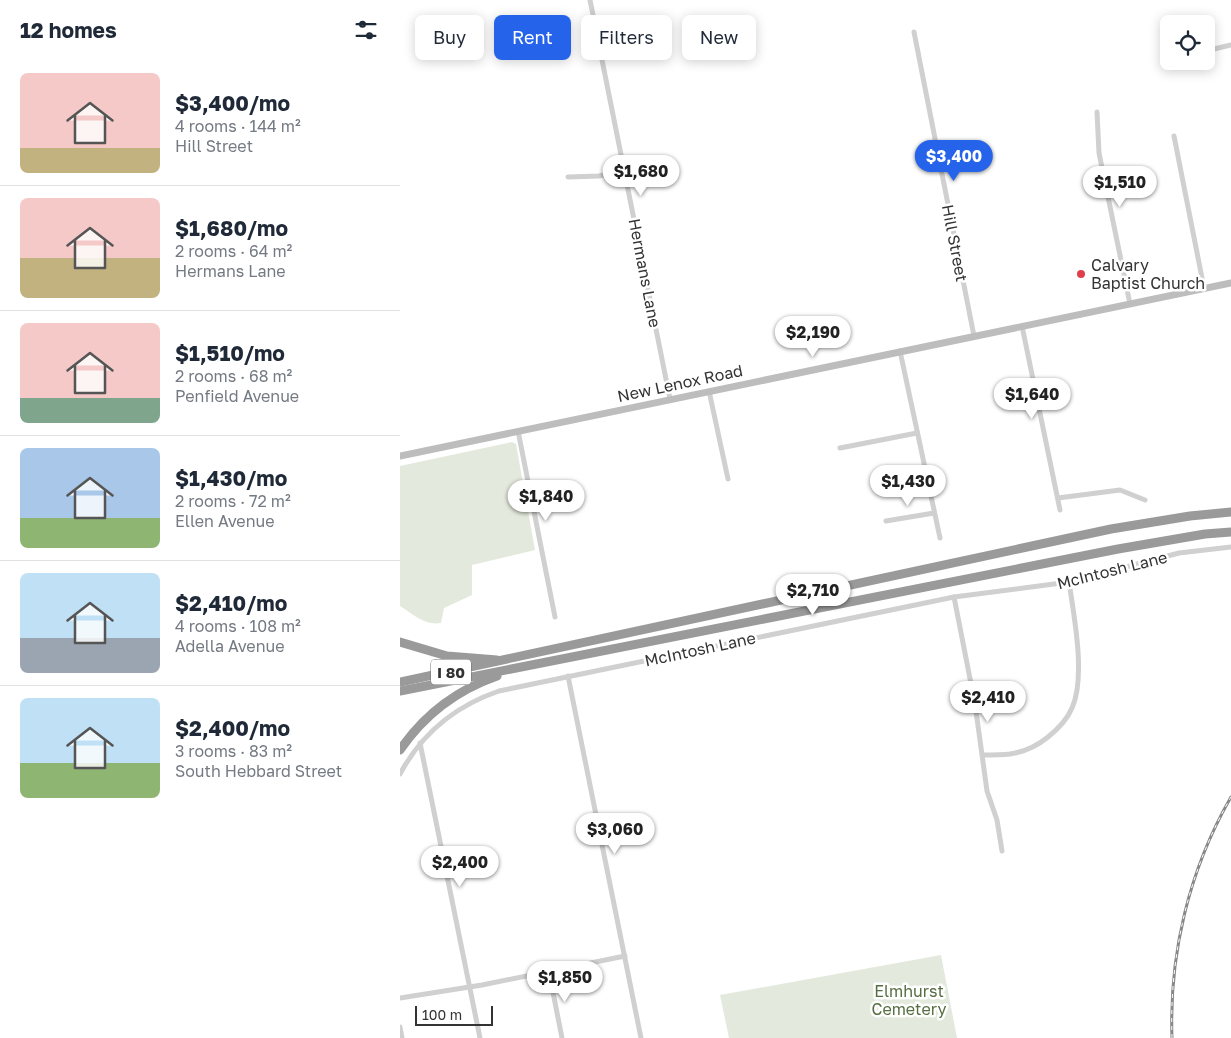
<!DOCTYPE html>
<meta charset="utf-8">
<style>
:root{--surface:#fff;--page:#f2f2f3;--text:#1f2937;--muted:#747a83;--line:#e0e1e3;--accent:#2563eb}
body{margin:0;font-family:"Golos Text",sans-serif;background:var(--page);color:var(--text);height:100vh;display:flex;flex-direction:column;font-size:19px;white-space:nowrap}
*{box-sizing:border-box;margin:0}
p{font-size:16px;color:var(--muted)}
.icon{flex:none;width:28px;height:28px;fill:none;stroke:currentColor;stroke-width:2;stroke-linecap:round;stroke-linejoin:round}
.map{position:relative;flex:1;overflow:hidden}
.sheet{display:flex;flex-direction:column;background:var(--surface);width:400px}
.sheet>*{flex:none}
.banner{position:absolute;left:15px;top:15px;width:475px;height:45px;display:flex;gap:10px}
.controls{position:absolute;left:760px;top:15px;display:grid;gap:10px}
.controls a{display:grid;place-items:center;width:55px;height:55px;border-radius:8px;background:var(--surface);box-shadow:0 2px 12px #0003;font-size:25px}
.scale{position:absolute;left:15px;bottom:12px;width:78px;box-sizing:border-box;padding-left:5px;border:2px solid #333;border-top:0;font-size:14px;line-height:18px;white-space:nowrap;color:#333;-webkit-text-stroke:4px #fff;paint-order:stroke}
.price{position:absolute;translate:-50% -42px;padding:0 11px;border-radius:18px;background:#fff;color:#222;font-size:16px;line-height:32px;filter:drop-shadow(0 1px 2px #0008)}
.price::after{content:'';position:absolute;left:50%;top:30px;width:15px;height:11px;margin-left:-8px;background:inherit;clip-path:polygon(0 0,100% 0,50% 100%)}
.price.active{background:var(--accent);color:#fff}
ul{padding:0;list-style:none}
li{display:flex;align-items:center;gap:15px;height:125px;padding:0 20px}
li+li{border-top:1px solid var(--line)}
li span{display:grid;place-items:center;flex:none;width:140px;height:100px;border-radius:8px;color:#555}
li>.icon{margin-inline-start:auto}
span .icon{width:60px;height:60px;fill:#fffc;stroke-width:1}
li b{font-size:21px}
h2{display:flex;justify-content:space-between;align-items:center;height:60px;padding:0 20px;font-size:21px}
.chip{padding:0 18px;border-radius:8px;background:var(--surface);box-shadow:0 2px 12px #0003;font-size:18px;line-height:45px}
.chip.active{background:var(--accent);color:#fff}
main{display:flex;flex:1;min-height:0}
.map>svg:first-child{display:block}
</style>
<main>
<section class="sheet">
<h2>12 homes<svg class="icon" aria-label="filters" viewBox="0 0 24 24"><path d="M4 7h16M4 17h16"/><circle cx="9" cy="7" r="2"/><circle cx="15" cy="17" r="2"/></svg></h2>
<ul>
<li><span style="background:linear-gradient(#f6c9c9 75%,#c2b280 0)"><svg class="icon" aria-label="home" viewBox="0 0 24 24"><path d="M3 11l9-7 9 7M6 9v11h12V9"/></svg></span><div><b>$3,400/mo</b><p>4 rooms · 144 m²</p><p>Hill Street</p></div></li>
<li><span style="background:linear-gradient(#f6c9c9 60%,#c2b280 0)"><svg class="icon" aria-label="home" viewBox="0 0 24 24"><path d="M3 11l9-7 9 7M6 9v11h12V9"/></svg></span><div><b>$1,680/mo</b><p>2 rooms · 64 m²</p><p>Hermans Lane</p></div></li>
<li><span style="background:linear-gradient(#f6c9c9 75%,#7fa58c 0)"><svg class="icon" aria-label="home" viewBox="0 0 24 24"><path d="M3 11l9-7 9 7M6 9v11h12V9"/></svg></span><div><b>$1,510/mo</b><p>2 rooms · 68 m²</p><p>Penfield Avenue</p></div></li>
<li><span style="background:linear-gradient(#a9c7e8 70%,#8fb573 0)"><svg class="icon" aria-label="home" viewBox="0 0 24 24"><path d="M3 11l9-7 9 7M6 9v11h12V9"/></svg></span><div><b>$1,430/mo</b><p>2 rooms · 72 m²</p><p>Ellen Avenue</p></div></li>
<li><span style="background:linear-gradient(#bfe0f5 65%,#9aa5b1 0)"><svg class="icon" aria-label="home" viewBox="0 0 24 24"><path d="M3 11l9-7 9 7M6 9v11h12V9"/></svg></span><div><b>$2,410/mo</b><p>4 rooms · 108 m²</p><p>Adella Avenue</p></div></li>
<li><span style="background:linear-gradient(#bfe0f5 65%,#8fb573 0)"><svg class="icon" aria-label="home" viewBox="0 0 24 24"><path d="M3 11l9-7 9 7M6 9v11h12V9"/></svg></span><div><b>$2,400/mo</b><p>3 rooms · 83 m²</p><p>South Hebbard Street</p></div></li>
</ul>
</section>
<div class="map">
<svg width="831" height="1038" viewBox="0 0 831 1038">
<rect width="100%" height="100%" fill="#fff"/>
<!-- green -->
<g fill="#e3e9dc">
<path d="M 112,442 L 116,444 L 135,550 L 72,565 L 72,595 L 44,608 L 41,623 C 25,626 13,614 0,606 L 0,466 Z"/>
<path d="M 541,955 L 557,1038 L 329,1038 L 320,995 Z"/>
</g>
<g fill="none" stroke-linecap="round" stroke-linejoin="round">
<!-- street -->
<g stroke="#d0d0d0" stroke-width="5">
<path d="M 190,0 L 270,399"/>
<path d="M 514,32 L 574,336"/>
<path d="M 810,50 L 831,45"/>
<path d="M 697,112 L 699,153 L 730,304"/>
<path d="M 774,136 L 804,288"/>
<path d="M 168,177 L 199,176 L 225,170"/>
<path d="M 622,326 L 660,510"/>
<path d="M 500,351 L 540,538"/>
<path d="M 309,391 L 328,479"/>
<path d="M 118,431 L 155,617"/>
<path d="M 440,448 L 517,433"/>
<path d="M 658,498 L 720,490 L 745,500"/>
<path d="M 486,521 L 534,513"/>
<path d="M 554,597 L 575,704 L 587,791 L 597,820 L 602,851"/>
<path d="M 168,676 L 241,1038"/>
<path d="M 20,743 L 80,1038"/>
<path d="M 583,755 C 592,755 601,755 610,754 C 624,752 637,746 648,737 C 658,729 667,720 672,708 C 686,677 674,616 669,582"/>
<path d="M 0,774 C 22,733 55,706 99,691 L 554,597 L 669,582 L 779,553 L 831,547"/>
<path d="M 149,972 L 162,1038"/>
<path d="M 0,998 L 82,985 L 225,956"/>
<path d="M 0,1027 L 2,1038"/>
</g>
<!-- secondary -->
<path stroke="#bdbdbd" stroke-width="7" d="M 0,456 L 831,283"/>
<!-- highway -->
<g stroke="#9a9a9a" stroke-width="9">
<path d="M 0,642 L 47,656 L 97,660"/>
<path d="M 0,682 L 711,529 L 790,516 L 831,512"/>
<path d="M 0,691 L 718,549 L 805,534 L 831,532"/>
<path d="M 0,750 C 24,715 57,690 97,676"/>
</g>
<defs>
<path id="rail" d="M 772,1038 C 769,954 789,870 831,797"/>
</defs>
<!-- rail casing -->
<use href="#rail" stroke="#888" stroke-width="3"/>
<!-- rail -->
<use href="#rail" stroke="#fff" stroke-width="1" stroke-dasharray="4" stroke-linecap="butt"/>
</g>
<!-- markers -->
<circle fill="#df3f4c" stroke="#fff" stroke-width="2" cx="681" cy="274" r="5"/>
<g text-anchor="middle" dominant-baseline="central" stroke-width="5" stroke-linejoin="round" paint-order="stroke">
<!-- shield labels -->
<rect fill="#fff" stroke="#707070" stroke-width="1" x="31" y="659.5" width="40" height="25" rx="4"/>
<g font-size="15" font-weight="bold" fill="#333">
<text x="51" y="672">I 80</text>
</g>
<!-- street labels -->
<g font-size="16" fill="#333" stroke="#fff">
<text transform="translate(555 243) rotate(79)">Hill Street</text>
<text transform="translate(245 273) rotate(79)">Hermans Lane</text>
<text transform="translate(280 383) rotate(-12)">New Lenox Road</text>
<text transform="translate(712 570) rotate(-14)">McIntosh Lane</text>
<text transform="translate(300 649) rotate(-12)">McIntosh Lane</text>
</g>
<!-- poi labels -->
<g font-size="16" fill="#333" stroke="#fff" text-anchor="start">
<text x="691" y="265">Calvary<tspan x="691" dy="18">Baptist Church</tspan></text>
</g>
<!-- park labels -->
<g font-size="16" fill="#566e41" stroke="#fff">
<text x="509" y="991">Elmhurst<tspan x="509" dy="18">Cemetery</tspan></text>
</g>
</g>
</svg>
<div class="controls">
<a><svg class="icon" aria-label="locate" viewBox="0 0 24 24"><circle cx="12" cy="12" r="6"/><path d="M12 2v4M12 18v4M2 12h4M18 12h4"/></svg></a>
</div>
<div class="scale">100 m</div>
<b class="price active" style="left:554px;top:182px">$3,400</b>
<b class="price" style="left:241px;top:197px">$1,680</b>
<b class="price" style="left:720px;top:208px">$1,510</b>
<b class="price" style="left:413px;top:358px">$2,190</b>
<b class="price" style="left:632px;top:420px">$1,640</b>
<b class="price" style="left:508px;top:507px">$1,430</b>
<b class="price" style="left:146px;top:522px">$1,840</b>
<b class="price" style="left:413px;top:616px">$2,710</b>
<b class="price" style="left:588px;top:723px">$2,410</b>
<b class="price" style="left:215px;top:855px">$3,060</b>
<b class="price" style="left:60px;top:888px">$2,400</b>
<b class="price" style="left:165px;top:1003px">$1,850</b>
<div class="banner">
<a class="chip">Buy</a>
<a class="chip active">Rent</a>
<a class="chip">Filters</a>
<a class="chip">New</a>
</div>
</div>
</main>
